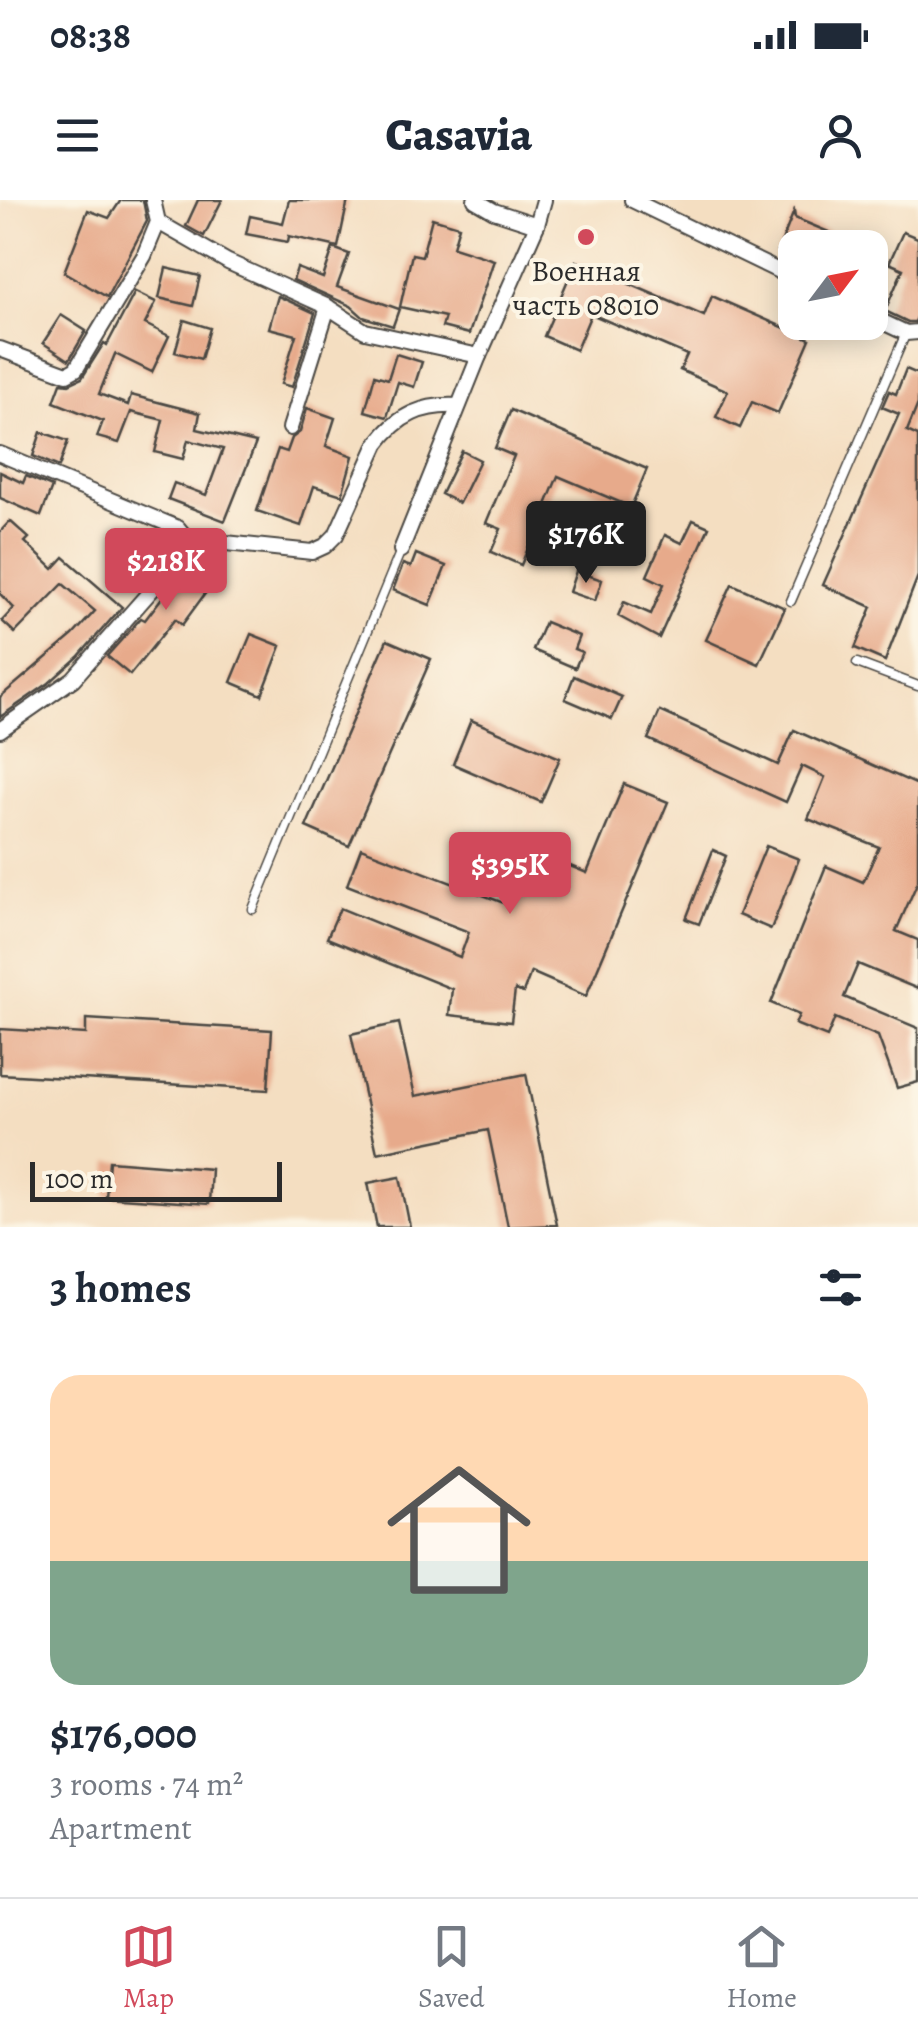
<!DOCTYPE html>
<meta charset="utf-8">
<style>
:root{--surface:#fff;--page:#f6f6f7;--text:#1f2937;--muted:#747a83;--line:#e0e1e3;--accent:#d1495b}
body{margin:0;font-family:Alegreya,serif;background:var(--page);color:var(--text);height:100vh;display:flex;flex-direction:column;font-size:38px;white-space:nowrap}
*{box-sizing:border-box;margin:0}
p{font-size:32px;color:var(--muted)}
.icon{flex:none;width:55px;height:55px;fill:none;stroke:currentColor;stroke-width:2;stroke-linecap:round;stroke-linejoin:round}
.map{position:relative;height:1027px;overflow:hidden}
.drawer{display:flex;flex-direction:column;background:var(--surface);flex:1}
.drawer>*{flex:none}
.needle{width:65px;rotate:58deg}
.fabs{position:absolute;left:778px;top:30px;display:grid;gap:20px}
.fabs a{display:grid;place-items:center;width:110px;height:110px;border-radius:20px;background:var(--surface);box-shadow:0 5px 25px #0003;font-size:50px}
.scale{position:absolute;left:30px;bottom:25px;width:252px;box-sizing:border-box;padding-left:10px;border:5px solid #2b2b2b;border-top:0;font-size:28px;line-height:35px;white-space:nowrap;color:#2b2b2b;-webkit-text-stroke:8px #fcf5e5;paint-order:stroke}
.price{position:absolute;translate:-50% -85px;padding:0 22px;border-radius:10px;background:var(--accent);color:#fff;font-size:32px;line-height:65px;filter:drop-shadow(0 2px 5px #0008)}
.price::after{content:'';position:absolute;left:50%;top:60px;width:30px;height:22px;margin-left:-15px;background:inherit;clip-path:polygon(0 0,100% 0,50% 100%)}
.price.selected{background:#222;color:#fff}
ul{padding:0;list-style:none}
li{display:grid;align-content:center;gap:20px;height:530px;padding:0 50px}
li+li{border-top:2px solid var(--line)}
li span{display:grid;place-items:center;height:310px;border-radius:30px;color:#555}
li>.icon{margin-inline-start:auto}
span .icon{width:180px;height:180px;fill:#fffc;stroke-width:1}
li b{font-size:42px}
h2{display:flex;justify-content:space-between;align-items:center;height:120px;padding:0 50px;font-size:42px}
.status{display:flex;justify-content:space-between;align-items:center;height:70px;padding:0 50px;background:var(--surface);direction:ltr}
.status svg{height:28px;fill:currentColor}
header{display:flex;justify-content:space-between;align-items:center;height:130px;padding:0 50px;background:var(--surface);font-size:45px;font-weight:800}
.tab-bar{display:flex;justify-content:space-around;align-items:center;height:140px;border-top:2px solid var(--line);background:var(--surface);font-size:28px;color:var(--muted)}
.tab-bar a{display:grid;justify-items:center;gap:5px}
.tab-bar .selected{color:var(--accent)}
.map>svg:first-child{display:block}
</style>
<div class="status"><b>08:38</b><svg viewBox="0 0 49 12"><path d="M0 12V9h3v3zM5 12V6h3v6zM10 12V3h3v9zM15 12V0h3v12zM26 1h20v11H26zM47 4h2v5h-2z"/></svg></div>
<header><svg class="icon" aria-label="menu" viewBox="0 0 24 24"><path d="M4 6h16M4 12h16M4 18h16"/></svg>Casavia<svg class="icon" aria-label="person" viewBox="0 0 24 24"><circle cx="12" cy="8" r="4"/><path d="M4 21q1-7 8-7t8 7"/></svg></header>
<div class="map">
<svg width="918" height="1027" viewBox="0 0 918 1027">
<rect width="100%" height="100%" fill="#fcf5e5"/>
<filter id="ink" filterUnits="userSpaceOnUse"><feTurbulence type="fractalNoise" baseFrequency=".01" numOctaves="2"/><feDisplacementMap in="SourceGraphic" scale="20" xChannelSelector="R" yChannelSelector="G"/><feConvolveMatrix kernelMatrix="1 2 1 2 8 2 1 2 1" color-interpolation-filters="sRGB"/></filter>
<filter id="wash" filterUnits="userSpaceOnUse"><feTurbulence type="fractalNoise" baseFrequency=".0048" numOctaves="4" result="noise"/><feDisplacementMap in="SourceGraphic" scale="40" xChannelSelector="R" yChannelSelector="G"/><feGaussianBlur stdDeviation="2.25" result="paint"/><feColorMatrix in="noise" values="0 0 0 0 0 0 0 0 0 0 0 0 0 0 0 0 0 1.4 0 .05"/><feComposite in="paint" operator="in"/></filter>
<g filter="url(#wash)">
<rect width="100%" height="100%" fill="#f4dec1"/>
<g id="blocks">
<!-- building -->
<g fill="#e7aa8b">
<path d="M 121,0 L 143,0 L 147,21 L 107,97 L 64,72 L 88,10 L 109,18 Z"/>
<path d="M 198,0 L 222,0 L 204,36 L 186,26 Z"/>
<path d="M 289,0 L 348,0 L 338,47 L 289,36 L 288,42 L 246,34 L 250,16 L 283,23 Z"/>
<path d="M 794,11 L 795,18 L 867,48 L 795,48 L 795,58 L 778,51 Z"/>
<path d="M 432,18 L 459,26 L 453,47 L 494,60 L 469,134 L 442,127 L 445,117 L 400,107 L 412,54 L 422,56 Z"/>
<path d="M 903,32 L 918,38 L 918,115 L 915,122 L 908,122 L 885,111 L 903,69 L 889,63 Z"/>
<path d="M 333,48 L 349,54 L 337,87 L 399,109 L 393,126 L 363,117 L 351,106 L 293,80 L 297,68 L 323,78 Z"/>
<path d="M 576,61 L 704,116 L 712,96 L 810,139 L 778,213 L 752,202 L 740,228 L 716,217 L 728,191 L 680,170 L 687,155 L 591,114 L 576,150 L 544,136 Z"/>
<path d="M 166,68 L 200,76 L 193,106 L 159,98 Z"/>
<path d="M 135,92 L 156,102 L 145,124 L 169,136 L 152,172 L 115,154 L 99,194 L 128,205 L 131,195 L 200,213 L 197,229 L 256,243 L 225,321 L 168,299 L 174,283 L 206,295 L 223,249 L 188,240 L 183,259 L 155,252 L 163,220 L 131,212 L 119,243 L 97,237 L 103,221 L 54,202 L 61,183 L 69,184 L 82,178 L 104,143 L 107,145 Z"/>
<path d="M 278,96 L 315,113 L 292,187 L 281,184 L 296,135 L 269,128 Z"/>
<path d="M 61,115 L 86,131 L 69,160 L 43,143 Z"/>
<path d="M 184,120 L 210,128 L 201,159 L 175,152 Z"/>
<path d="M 396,154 L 422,162 L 414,187 L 398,182 L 387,217 L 365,211 L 375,175 L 388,179 Z"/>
<path d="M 906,169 L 918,174 L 918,204 L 907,231 L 918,236 L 918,376 L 885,461 L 855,448 L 872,407 L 823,385 L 899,214 L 882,207 L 889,191 L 896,194 Z"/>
<path d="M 307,208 L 335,218 L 326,246 L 353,256 L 342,295 L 314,286 L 301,326 L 257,311 L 278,249 L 287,252 L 292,238 L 300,232 Z"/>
<path d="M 511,210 L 647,269 L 631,307 L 558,276 L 521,365 L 491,352 L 501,329 L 486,323 L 514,256 L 495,248 Z"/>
<path d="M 41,232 L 68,241 L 59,267 L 33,256 Z"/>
<path d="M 462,251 L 480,260 L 459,303 L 441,294 Z"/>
<path d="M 0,272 L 23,283 L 26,276 L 52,287 L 41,316 L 0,298 Z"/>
<path d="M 693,320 L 709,327 L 659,438 L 618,416 L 624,402 L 651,414 L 664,384 L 647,376 L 665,335 L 682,343 Z"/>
<path d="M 10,321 L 29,338 L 25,342 L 53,369 L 64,357 L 122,407 L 78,457 L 49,483 L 0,517 L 0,497 L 73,435 L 95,411 L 63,384 L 15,433 L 2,421 L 14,408 L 0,394 L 0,332 Z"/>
<path d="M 196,353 L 221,372 L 182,425 L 175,419 L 130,475 L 107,456 L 141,418 L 145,420 Z"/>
<path d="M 416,354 L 446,366 L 430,405 L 393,390 L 403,364 L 411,367 Z"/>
<path d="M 576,371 L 602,380 L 595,401 L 569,392 Z"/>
<path d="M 732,384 L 785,408 L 759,464 L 706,440 Z"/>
<path d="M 545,422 L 579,436 L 574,449 L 582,452 L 575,468 L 533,450 Z"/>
<path d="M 251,434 L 281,446 L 262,495 L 231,482 Z"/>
<path d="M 387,440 L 431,459 L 349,646 L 306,627 Z"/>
<path d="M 574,476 L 622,497 L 612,519 L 565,499 Z"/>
<path d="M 660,511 L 778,565 L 794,530 L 918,585 L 918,681 L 896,731 L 918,740 L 918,789 L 858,764 L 844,797 L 918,828 L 918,882 L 897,888 L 878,836 L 835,818 L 827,837 L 795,824 L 799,815 L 771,803 L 826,666 L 863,682 L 879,647 L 808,619 L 825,577 L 802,566 L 786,602 L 648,539 Z"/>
<path d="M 471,520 L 560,558 L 541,602 L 453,564 Z"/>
<path d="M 624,584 L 668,602 L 586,796 L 531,772 L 523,793 L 515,790 L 511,822 L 449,815 L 452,789 L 327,738 L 340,708 L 460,757 L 469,732 L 347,685 L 361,648 L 506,704 L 529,649 L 587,673 Z"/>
<path d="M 766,646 L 799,659 L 771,729 L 738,715 Z"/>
<path d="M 713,650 L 726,656 L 699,724 L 686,719 Z"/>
<path d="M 86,819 L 272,830 L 268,890 L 0,874 L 0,829 L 86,834 Z"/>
<path d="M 399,823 L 415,896 L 526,874 L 557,1025 L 508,1027 L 488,930 L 377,953 L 351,834 Z"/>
<path d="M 109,961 L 211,969 L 209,1004 L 106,997 Z"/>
<path d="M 400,977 L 410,1027 L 377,1027 L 368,983 Z"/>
</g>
</g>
</g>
<g filter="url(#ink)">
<use href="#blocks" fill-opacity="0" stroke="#494642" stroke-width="2.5"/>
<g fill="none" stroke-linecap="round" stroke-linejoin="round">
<defs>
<g id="lane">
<path d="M 791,401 L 906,133"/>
<path d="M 857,463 L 918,486"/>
<path d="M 253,709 L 401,350"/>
</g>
<g id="street">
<path d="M 475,0 L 494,11 L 537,25"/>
<path d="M 632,0 L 795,79"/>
<path d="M 158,22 L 228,62 L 328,107 L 365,131 L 479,156"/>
<path d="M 870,116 L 906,133 L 918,132"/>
<path d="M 0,149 L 67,174 L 76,169 L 144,56 L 158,22 L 153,0"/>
<path d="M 290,228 L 328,107"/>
<path d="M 0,254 L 178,328 L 187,339 L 186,351 L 73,479 L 0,530"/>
<path d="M 187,339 L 312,352 L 325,346 L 336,335 L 377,244 C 398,215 423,204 458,206"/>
<path d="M 401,350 L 479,156 L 537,25 L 544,0"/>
</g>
</defs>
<!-- lane casing -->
<use href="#lane" stroke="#494642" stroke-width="11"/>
<!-- street casing -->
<use href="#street" stroke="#494642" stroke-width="18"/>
<!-- lane -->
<use href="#lane" stroke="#fff" stroke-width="8"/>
<!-- street -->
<use href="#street" stroke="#fff" stroke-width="14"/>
</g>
</g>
<!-- markers -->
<circle fill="#d1495b" stroke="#fcf5e5" stroke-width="4" cx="586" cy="37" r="10"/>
<g text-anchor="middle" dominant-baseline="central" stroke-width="8" stroke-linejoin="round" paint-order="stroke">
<!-- poi labels -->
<g font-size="30" fill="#2b2b2b" stroke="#fcf5e5">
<text x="586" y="71">Военная<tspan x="586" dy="34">часть 08010</tspan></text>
</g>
</g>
</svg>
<div class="fabs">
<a><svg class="needle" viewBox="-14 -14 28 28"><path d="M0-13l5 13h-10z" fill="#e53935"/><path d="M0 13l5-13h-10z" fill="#747a83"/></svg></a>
</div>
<div class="scale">100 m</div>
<b class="price selected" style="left:586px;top:386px">$176K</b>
<b class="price" style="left:166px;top:413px">$218K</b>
<b class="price" style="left:510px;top:717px">$395K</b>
</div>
<section class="drawer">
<h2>3 homes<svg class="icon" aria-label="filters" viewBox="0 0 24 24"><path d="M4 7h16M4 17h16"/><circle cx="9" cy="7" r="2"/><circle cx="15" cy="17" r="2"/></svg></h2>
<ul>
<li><span style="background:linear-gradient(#ffd9b3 60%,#7fa58c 0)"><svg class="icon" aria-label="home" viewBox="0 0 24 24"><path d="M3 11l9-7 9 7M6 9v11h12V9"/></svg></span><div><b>$176,000</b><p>3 rooms · 74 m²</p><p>Apartment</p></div></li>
</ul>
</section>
<nav class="tab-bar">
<a class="selected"><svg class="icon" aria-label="map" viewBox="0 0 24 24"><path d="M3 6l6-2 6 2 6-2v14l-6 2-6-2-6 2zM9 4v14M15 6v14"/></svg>Map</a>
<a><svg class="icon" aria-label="saved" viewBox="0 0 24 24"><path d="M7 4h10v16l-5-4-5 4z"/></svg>Saved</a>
<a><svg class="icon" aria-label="home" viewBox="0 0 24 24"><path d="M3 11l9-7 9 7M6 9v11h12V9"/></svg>Home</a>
</nav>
